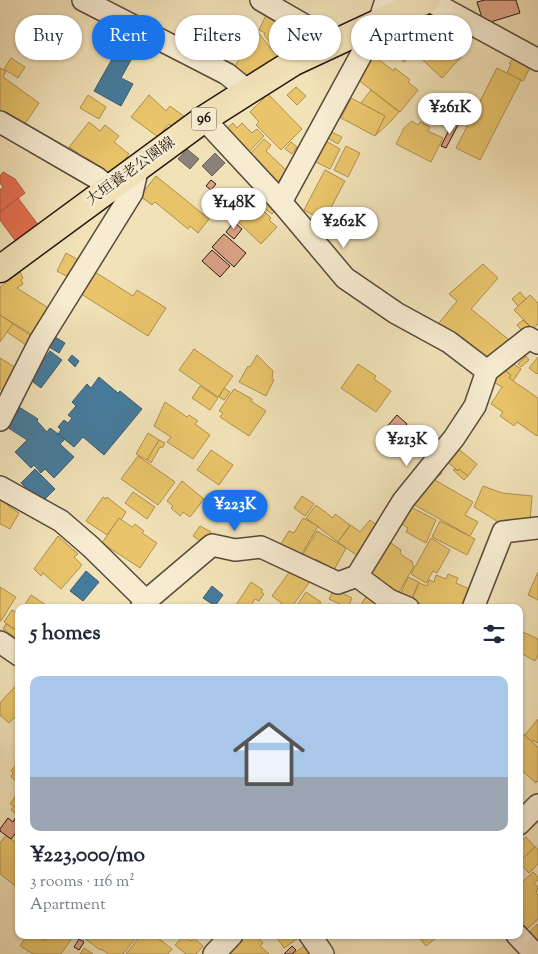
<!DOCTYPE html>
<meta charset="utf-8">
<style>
:root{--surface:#fff;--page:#f2f2f3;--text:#1f2937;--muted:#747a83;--line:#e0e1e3;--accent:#1a73e8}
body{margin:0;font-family:"Sorts Mill Goudy","Noto Serif JP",serif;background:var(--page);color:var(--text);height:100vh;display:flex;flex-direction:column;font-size:19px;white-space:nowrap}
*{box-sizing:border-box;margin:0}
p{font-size:16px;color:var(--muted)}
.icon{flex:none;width:28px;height:28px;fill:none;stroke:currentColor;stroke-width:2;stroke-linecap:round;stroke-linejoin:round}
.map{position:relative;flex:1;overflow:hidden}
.side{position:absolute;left:15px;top:604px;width:508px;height:335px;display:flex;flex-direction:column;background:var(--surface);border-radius:10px;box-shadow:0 1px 4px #0004}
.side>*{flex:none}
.banner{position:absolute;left:15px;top:15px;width:509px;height:45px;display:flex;gap:10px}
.price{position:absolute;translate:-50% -42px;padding:0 11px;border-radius:18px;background:#fff;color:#222;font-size:16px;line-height:32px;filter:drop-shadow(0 1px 2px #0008)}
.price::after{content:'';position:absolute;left:50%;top:30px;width:15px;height:11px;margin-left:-8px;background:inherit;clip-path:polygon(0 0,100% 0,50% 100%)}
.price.on{background:var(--accent);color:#fff}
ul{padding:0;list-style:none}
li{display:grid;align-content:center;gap:10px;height:265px;padding:0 15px}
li+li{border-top:1px solid var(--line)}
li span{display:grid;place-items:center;height:155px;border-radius:10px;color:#555}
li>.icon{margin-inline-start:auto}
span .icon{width:90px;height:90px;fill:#fffc;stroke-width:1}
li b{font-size:21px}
h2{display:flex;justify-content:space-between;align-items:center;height:60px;padding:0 15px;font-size:21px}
.tag{padding:0 18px;border-radius:22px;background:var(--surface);box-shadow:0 1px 4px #0004;font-size:18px;line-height:45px}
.tag.on{background:var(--accent);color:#fff}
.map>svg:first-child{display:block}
</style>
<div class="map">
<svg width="538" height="954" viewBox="0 0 538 954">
<rect width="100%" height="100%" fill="#f2e2b8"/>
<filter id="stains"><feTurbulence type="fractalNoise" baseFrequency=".004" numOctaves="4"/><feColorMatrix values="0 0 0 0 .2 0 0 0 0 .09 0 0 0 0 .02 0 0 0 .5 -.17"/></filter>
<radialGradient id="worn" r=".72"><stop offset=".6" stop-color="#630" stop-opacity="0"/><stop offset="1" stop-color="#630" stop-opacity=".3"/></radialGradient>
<!-- homes -->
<g fill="#e9c46a" stroke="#ae9050">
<path d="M 267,13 L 310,40 L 294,48 L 280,41 L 275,49 L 264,35 L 265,33 L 259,30 Z"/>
<path d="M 408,23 L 418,33 L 407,44 L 397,34 Z"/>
<path d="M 436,23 L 457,43 L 457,50 L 463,55 L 442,78 L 411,49 Z"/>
<path d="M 257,31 L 278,57 L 244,77 L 234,71 L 237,66 L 235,66 Z"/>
<path d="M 395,38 L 412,53 L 404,62 L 387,48 Z"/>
<path d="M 374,56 L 394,71 L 395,68 L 410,80 L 408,82 L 418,90 L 400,112 L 357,79 Z"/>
<path d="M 516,56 L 532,64 L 523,81 L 507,73 L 511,64 L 509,63 Z"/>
<path d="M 11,58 L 25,67 L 18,78 L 4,69 Z"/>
<path d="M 0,68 L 6,71 L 3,77 L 39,103 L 23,127 L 0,112 Z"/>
<path d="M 497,68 L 521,80 L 480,160 L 456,148 Z"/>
<path d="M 296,87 L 306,96 L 297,105 L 287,95 Z"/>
<path d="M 371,90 L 399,112 L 391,121 L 375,136 L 385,116 L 361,103 Z"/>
<path d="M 268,94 L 302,129 L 281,150 L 256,125 L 259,122 L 250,112 Z"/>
<path d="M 88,95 L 106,107 L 99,119 L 80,108 Z"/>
<path d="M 149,95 L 166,111 L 170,106 L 185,117 L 173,128 L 169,124 L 158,137 L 131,117 Z"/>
<path d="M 467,95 L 472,97 L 458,125 L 453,122 Z"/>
<path d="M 351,98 L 385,116 L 375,136 L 341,118 Z"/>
<path d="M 412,121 L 418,125 L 420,122 L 430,127 L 428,131 L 443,138 L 431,162 L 396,144 L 404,128 Z"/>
<path d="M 89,122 L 100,131 L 105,125 L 119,136 L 114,142 L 129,154 L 121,165 L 110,175 L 98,166 L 95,170 L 74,158 L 78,153 L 69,147 Z"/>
<path d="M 233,123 L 237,128 L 242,123 L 252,133 L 257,129 L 264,136 L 246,155 L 223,132 Z"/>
<path d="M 329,131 L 342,137 L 338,144 L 326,137 Z"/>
<path d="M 264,139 L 271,145 L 266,151 L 287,171 L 275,184 L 257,166 L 260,162 L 251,153 Z"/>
<path d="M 326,141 L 340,149 L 330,169 L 316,162 Z"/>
<path d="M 291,142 L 297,147 L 292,154 L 285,149 Z"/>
<path d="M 346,146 L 360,153 L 348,177 L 334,170 Z"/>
<path d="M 325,170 L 345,181 L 324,221 L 304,210 Z"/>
<path d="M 156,176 L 209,219 L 198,233 L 190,226 L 188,229 L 155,202 L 152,205 L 140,196 Z"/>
<path d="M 264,190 L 271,197 L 261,208 L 271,218 L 269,220 L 277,227 L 261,244 L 236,220 Z"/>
<path d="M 272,197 L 280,205 L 272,214 L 263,207 Z"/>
<path d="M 66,253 L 82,262 L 72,279 L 57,271 Z"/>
<path d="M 483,264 L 498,278 L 471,309 L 508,339 L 487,365 L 438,324 L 457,301 L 449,294 Z"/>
<path d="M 20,272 L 23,278 L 21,280 L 23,284 L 17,288 L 53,311 L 36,337 L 0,315 L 0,287 Z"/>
<path d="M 95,272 L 133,296 L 137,290 L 166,308 L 148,336 L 81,294 Z"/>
<path d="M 520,292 L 526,299 L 518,306 L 512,299 Z"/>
<path d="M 530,295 L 538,303 L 538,324 L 533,329 L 514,310 Z"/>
<path d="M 0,315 L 13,324 L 0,342 Z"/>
<path d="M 523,320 L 530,327 L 524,333 L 517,325 Z"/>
<path d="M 13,324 L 32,336 L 26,345 L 7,332 Z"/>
<path d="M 194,349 L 233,376 L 218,397 L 179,370 Z"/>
<path d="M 257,355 L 273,371 L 272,379 L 274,380 L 266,396 L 239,382 L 248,366 L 250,367 Z"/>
<path d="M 526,356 L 529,360 L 521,367 L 518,364 Z"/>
<path d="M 538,357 L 538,373 L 537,374 L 529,368 Z"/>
<path d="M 0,358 L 18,369 L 5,392 L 0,389 Z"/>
<path d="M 508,360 L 521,369 L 513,381 L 509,378 L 511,375 L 499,367 Z"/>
<path d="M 358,364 L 376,376 L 374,379 L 391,391 L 376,412 L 341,388 Z"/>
<path d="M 499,367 L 511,375 L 509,378 L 538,398 L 538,434 L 537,436 L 517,422 L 514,426 L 500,416 L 503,412 L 491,404 L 502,387 L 490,380 Z"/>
<path d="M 200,386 L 218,398 L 210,410 L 192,398 Z"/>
<path d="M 224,388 L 230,392 L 224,400 L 219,397 Z"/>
<path d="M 234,389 L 252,399 L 251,401 L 266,411 L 249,436 L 220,417 L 223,413 L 219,411 Z"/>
<path d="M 165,402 L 187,417 L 189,415 L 198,421 L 195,424 L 210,435 L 193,459 L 167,442 L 171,437 L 154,426 Z"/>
<path d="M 148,433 L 159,440 L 147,460 L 136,454 Z"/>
<path d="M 159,440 L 165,443 L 162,448 L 160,447 L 151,463 L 147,460 Z"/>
<path d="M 456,447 L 477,464 L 468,476 L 459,469 L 458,471 L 445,460 Z"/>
<path d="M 211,450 L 233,465 L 219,485 L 197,470 Z"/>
<path d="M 138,456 L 175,482 L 158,505 L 121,479 Z"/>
<path d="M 436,468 L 442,473 L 435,480 L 473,502 L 465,515 L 478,522 L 470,536 L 409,502 Z"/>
<path d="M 455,469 L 458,471 L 459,469 L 468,476 L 464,480 L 453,470 Z"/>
<path d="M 182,481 L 204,499 L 190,517 L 183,512 L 180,516 L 171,508 L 173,506 L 167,501 Z"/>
<path d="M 483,486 L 502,493 L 532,496 L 530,523 L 503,525 L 474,507 Z"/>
<path d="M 133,492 L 155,507 L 147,519 L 125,503 Z"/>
<path d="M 0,496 L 10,502 L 8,506 L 19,513 L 10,529 L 0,524 Z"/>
<path d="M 302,496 L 314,504 L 305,516 L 294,508 Z"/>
<path d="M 103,497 L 106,499 L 107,497 L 126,512 L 121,520 L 119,518 L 107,535 L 86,521 Z"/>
<path d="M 316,505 L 333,518 L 335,514 L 350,525 L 338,542 L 306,518 Z"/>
<path d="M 409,506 L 436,520 L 426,543 L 406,532 L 408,528 L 400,523 Z"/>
<path d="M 119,518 L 132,527 L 135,524 L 144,531 L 142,533 L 157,543 L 140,568 L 102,543 Z"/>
<path d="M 303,518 L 318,526 L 300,557 L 279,547 L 289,531 L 294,533 Z"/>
<path d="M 370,520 L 381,528 L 359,557 L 338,542 L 351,525 L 360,532 Z"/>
<path d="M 440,521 L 475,539 L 467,555 L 432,537 Z"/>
<path d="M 200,526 L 211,532 L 203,543 L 193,536 Z"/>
<path d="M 317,531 L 346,548 L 334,570 L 316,559 L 315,561 L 303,554 Z"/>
<path d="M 58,536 L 78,554 L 74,557 L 82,565 L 61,589 L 43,573 L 41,576 L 34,569 Z"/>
<path d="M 431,538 L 450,550 L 437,573 L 433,571 L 426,583 L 411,574 Z"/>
<path d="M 391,543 L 401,550 L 400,553 L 403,556 L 413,562 L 412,564 L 414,566 L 398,594 L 369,575 L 384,545 L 388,547 Z"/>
<path d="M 293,567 L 311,580 L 291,608 L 288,608 L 272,596 Z"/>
<path d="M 538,572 L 538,600 L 528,595 Z"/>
<path d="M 448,574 L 458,578 L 456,583 L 476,592 L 469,608 L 430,608 L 412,600 L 419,583 L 427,586 L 429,580 L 434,582 L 436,575 L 446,579 Z"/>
<path d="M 408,577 L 419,582 L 411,600 L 400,595 Z"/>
<path d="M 251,582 L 263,590 L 261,592 L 264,594 L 259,601 L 255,599 L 251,605 L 255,608 L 234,608 Z"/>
<path d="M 0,587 L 16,597 L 1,621 L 0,621 Z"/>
<path d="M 334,589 L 352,598 L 348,608 L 329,599 Z"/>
<path d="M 306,592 L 321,602 L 317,608 L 295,608 Z"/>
<path d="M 369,592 L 397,608 L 359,608 Z"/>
<path d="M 31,595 L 46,605 L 44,608 L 23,608 Z"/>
<path d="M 12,610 L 19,614 L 19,632 L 4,622 Z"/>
<path d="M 6,624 L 19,632 L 19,640 L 3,629 Z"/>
<path d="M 523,632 L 538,639 L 538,655 L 535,661 L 519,652 L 519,640 Z"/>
<path d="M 19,682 L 19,713 L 9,723 L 0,715 L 0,703 Z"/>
<path d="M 538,719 L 538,742 L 537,743 L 533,740 L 532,742 L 525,735 Z"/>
<path d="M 523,734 L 538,747 L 538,782 L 537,781 L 536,783 L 519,768 L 519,739 Z"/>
<path d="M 19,761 L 19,783 L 11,777 L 13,773 L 11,771 Z"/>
<path d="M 19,791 L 19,816 L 11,810 L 14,806 L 10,804 Z"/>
<path d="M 6,835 L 19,845 L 18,888 L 0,874 L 0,843 Z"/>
<path d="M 526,837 L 535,847 L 520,861 L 519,860 L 519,843 Z"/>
<path d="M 535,847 L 538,849 L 538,864 L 529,873 L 519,862 Z"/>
<path d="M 533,872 L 538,877 L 538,880 L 534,883 L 538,887 L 536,893 L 538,895 L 538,919 L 527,929 L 519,920 L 519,885 Z"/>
<path d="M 538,924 L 538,949 L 525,936 Z"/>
<path d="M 27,935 L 37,935 L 45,941 L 49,935 L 67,935 L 72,938 L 61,954 L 33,954 L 20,946 Z"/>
<path d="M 85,935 L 131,935 L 135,939 L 123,954 L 108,954 L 101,949 L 100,950 L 83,937 Z"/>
<path d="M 141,935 L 154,935 L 172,949 L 168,954 L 126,954 Z"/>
<path d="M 184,935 L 191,941 L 194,938 L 203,946 L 196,954 L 186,954 L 175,945 Z"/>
<path d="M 241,935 L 249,935 L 253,939 L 257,936 L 263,943 L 260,946 L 269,954 L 228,954 Z"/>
<path d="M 275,935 L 300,935 L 301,936 L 284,948 Z"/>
<path d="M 417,935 L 440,935 L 426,946 Z"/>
<path d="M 306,945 L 312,954 L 294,954 L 294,953 Z"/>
<path d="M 84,948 L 93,954 L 80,954 Z"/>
</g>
<!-- shops -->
<g fill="#e76f51" stroke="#ac553e">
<path d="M 3,172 L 15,179 L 25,193 L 0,212 L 0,190 L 3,187 L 0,183 L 0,176 Z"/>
<path d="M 18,198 L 39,226 L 17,243 L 0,220 L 0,212 Z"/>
</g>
<!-- public -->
<g fill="#457b9d" stroke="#3b5d73">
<path d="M 116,52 L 131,60 L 121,78 L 133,84 L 121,106 L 94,91 Z"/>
<path d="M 55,337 L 65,343 L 59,353 L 49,347 Z"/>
<path d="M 50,351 L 62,360 L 41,388 L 29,379 Z"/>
<path d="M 72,355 L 79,361 L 75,367 L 68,360 Z"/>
<path d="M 99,377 L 118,393 L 120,391 L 142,409 L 104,455 L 83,437 L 74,447 L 58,434 L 61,430 L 58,427 L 64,420 L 68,423 L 72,418 L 68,415 L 76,406 L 72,402 L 87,384 L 91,388 Z"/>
<path d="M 19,407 L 38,419 L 37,421 L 47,432 L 50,428 L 65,439 L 60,444 L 74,457 L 54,478 L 45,469 L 41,473 L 34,465 L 31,468 L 15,452 L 27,440 L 7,427 Z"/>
<path d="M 35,469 L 55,489 L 41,503 L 21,483 Z"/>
<path d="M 86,571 L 99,582 L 83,601 L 70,591 Z"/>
<path d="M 212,586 L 223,595 L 215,606 L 203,598 Z"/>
</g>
<!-- industry -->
<g fill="#8a817c" stroke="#6b615c">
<path d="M 187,149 L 199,159 L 190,169 L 178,159 Z"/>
<path d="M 215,153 L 225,163 L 212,176 L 202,166 Z"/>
<path d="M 221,190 L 234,202 L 230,206 L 217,194 Z"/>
</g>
<!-- building -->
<g fill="#dea488" stroke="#231712">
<path d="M 485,0 L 516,0 L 520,13 L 484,24 L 477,2 Z"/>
<path d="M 453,122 L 458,125 L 446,148 L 441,146 Z"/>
<path d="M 211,180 L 216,184 L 211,190 L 206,186 Z"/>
<path d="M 235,202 L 241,207 L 236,212 L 231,207 Z"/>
<path d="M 234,222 L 242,229 L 234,239 L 226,232 Z"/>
<path d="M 224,234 L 246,253 L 234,267 L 212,247 Z"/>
<path d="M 212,250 L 230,266 L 220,277 L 202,261 Z"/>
<path d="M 397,415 L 407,424 L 394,438 L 384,430 Z"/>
<path d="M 16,817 L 19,819 L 19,829 L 11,839 L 0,831 L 0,829 L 8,818 L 13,822 Z"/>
<path d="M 79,939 L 84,942 L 79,950 L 74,947 Z"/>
<path d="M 292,946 L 296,950 L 292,954 L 284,954 Z"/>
</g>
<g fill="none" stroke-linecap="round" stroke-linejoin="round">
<defs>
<g id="minor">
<path d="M 83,0 L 227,74 L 248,91"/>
<path d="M 261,0 L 335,43"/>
<path d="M 428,0 L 538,60"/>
<path d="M 204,119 L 281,202 L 345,278 L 396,313 L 449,342 L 487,371"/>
<path d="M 0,122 L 97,178 L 109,188"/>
<path d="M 281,202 L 379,22 L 386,0"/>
<path d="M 0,420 L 40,341 L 132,193 L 138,167"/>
<path d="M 0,487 L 61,521 L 91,547 L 146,601"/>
<path d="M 357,576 L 389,600 L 408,608"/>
<path d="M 141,608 L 146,601 L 212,545 L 235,550 L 261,547 L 338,583 L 357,576 L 403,501 L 454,438 L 475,406 L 487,371 L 529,338 L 538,343"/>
<path d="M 473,608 L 503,532 L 538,528"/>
<path d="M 0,642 L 19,655"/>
<path d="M 519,824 L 538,805"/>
<path d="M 310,935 L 323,954"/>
<path d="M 517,935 L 535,954"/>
<path d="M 214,954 L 232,935"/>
</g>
<path id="major" d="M 0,269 L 204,119 L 248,91 L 294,62 L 427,0"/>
</defs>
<!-- minor casing -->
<use href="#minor" stroke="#574a3c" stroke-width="24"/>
<!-- major casing -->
<use href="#major" stroke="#231712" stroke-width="29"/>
<!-- minor -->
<use href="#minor" stroke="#f7ecd1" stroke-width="21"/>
<!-- major -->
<use href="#major" stroke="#f2e2b8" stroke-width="26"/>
</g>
<g text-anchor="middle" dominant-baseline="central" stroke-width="5" stroke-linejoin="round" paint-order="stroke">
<!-- shield labels -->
<rect fill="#f7ecd1" stroke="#63574b" stroke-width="1" x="191.5" y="107.5" width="25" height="23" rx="4"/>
<g font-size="14" font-weight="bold" fill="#231712">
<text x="204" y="119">96</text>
</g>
<!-- street labels -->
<g font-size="15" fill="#231712" stroke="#f7ecd1">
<text transform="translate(131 172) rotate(-36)">大垣養老公園線</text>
</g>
</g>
<rect width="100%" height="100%" filter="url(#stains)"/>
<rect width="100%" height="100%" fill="url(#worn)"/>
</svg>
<b class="price" style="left:450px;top:135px">¥261K</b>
<b class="price" style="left:234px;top:230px">¥148K</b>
<b class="price" style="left:344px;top:249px">¥262K</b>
<b class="price" style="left:407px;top:467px">¥213K</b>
<b class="price on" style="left:235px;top:532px">¥223K</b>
<div class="banner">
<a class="tag">Buy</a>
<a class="tag on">Rent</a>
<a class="tag">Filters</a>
<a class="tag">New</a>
<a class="tag">Apartment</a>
</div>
<section class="side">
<h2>5 homes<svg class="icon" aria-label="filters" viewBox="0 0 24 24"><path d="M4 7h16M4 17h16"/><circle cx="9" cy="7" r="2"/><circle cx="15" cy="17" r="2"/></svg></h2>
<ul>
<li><span style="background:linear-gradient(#a9c7e8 65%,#9aa5b1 0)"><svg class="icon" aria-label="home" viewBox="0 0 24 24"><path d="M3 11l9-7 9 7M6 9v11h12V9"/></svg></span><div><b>¥223,000/mo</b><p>3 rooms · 116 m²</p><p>Apartment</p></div></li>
</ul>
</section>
</div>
